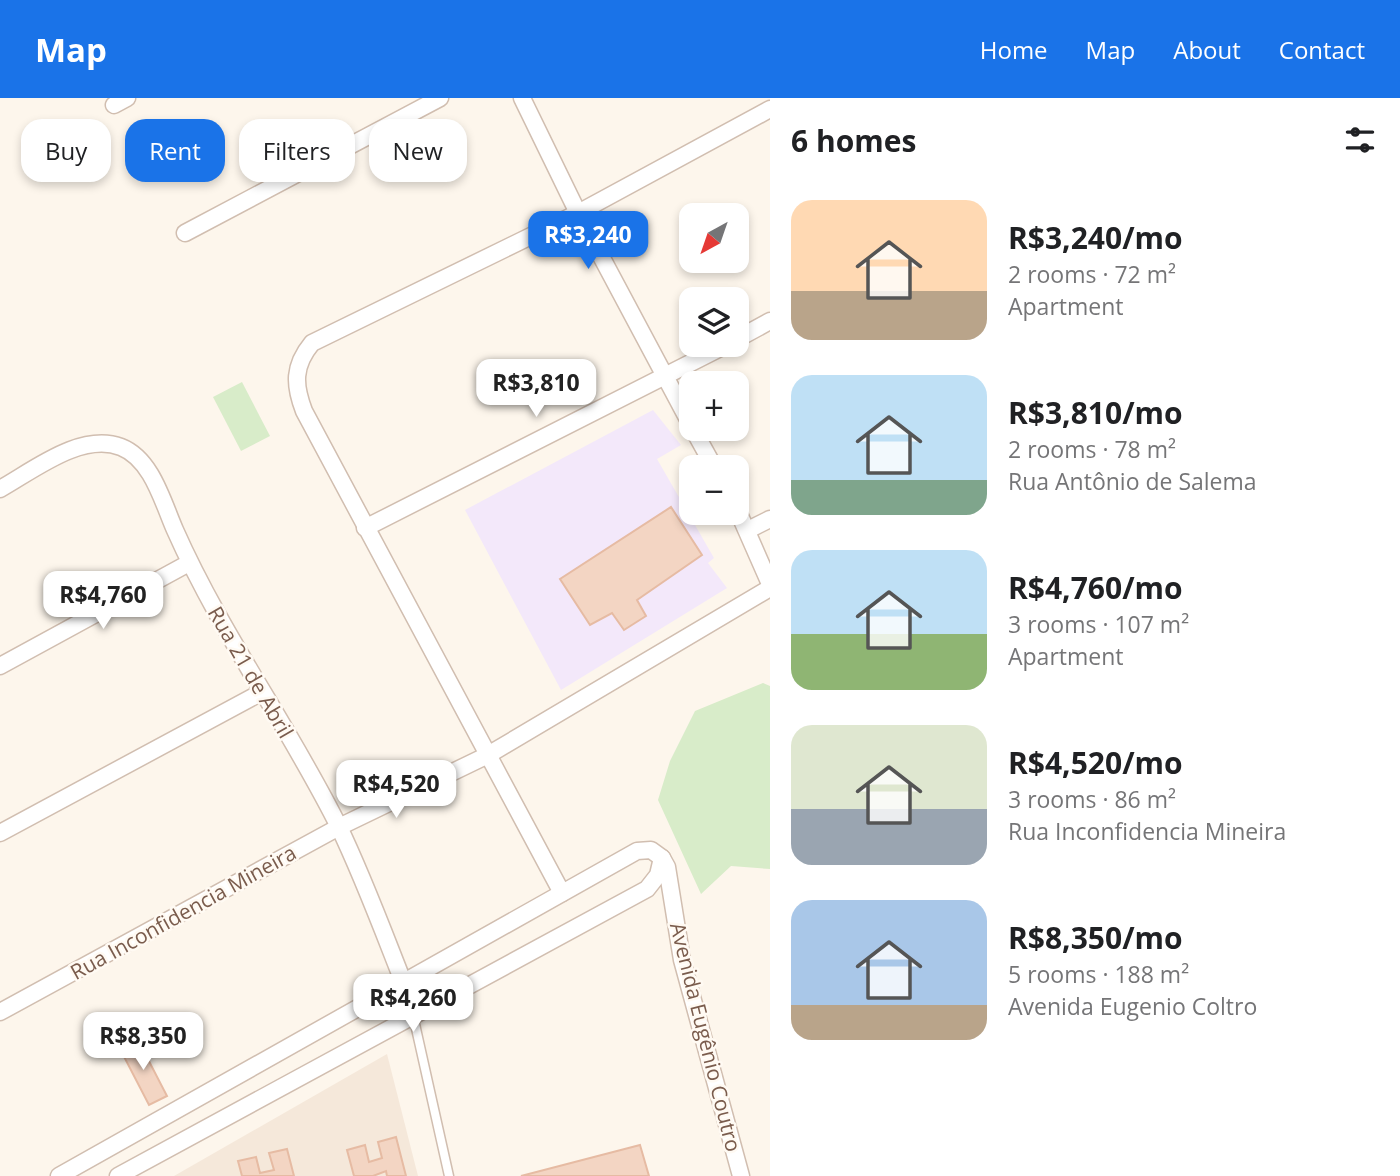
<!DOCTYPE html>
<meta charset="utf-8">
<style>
:root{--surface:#fff;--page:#f2f2f2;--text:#202124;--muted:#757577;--accent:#1a73e8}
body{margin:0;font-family:"Open Sans",sans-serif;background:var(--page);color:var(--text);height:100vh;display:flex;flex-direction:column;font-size:26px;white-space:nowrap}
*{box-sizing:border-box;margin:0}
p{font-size:23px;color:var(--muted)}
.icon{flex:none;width:38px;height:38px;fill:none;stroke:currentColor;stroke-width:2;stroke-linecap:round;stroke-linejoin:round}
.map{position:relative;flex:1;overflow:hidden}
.drawer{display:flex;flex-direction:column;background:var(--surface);width:630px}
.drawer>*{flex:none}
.banner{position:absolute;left:21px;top:21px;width:644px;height:63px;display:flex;gap:14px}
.needle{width:46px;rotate:220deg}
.buttons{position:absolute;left:679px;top:105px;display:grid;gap:14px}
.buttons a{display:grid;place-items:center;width:70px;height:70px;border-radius:14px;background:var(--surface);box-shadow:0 4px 10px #0003;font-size:35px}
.price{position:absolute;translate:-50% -60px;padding:0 16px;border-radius:14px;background:#fff;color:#222;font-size:23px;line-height:46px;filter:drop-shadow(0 2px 4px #0008)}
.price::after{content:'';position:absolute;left:50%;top:42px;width:21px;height:16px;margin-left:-10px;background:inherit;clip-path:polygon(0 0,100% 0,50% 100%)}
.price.current{background:var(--accent);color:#fff}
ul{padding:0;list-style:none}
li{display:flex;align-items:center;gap:21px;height:175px;padding:0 21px}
li span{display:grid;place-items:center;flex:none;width:196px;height:140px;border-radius:21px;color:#555}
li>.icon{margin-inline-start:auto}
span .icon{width:84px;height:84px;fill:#fffc;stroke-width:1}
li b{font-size:30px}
h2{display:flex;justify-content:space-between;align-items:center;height:84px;padding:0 21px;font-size:30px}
.tag{padding:0 24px;border-radius:21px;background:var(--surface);box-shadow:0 4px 10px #0003;font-size:24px;line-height:63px}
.tag.current{background:var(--accent);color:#fff}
header{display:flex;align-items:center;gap:42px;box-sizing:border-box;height:98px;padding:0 35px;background:var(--accent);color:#fff}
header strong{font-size:33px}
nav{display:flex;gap:38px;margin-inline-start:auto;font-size:24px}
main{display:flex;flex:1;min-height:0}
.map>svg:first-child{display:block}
</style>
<header>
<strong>Map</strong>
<nav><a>Home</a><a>Map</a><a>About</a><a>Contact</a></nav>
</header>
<main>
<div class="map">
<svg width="770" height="1078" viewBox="0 0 770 1078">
<rect width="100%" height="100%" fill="#fdf6ec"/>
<!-- residential -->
<path fill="#f5e8da" d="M 387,956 L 418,1078 L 174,1078 Z"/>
<!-- education -->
<path fill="#f3e8fa" d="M 653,312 L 681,347 L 657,361 L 714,460 L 708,465 L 727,490 L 561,592 L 465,412 Z"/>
<!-- green -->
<g fill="#d8ecc9">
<path d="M 242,284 L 270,338 L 241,353 L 213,299 Z"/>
<path d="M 763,585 L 770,588 L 770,771 L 731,768 L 701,796 L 658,702 L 670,663 L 695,613 Z"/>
</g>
<!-- building -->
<g fill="#f3d5c3" stroke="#e6bba3" stroke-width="2">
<path d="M 671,409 L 702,457 L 637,502 L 646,518 L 624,532 L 612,515 L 590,527 L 560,481 Z"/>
<path d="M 137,940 L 167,998 L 149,1007 L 119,949 Z"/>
<path d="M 396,1039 L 406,1078 L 387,1078 L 386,1073 L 373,1078 L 354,1078 L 347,1052 L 365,1047 L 369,1064 L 382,1060 L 378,1044 Z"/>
<path d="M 640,1047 L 649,1078 L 521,1078 Z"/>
<path d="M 287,1051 L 294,1078 L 242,1078 L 238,1063 L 256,1059 L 260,1075 L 274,1072 L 269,1055 Z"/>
</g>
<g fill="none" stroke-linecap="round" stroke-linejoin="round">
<defs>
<path id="lane" d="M 413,917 L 449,1078"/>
<g id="street">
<path d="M 522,0 L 578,115 L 691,327"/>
<path d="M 114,7 L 127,0"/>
<path d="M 185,135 L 440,0"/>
<path d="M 737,241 L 770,223"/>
<path d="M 693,331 L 714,369"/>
<path d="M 0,391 C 34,372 81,334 121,349 C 152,361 163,405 175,432 C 221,536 289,628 339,729 C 365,783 386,841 408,896 L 412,916"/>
<path d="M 737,411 L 770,486"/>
<path d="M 365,430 L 726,247"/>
<path d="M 748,432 L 770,421"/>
<path d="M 0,568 L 189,465"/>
<path d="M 0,735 L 262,594"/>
<path d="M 562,795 L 304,313 C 294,287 293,268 312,245 L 578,115 L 770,11"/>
<path d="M 0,914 L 339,729 L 488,657 L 770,490"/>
<path d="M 59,1078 L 637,753 L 651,752 L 662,760 L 667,769 L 682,862 L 741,1078"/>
<path d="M 118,1078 L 647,791 L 658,777 L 662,760"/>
</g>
</defs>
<!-- lane casing -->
<use href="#lane" stroke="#d1beb0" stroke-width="11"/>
<!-- street casing -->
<use href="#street" stroke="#d1beb0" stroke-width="19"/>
<!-- lane -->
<use href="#lane" stroke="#fff" stroke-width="8"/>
<!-- street -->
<use href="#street" stroke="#fff" stroke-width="16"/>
</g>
<g text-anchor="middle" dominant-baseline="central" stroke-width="5" stroke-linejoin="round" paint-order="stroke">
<!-- street labels -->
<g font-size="21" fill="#7a5c4d" stroke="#fffaf3">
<text transform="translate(251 574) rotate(60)">Rua 21 de Abril</text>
<text transform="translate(183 814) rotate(-29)">Rua Inconfidencia Mineira</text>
<text transform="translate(706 939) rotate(76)">Avenida Eugênio Coutro</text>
</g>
</g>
</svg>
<div class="buttons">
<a><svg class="needle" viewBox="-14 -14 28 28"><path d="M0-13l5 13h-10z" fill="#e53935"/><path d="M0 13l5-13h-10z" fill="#757577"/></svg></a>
<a><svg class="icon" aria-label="layers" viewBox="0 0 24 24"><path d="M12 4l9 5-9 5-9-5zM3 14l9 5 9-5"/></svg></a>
<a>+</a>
<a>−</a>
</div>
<b class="price current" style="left:588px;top:173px">R$3,240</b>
<b class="price" style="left:536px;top:321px">R$3,810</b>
<b class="price" style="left:103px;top:533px">R$4,760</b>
<b class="price" style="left:396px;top:722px">R$4,520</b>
<b class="price" style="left:413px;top:936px">R$4,260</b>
<b class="price" style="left:143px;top:974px">R$8,350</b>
<div class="banner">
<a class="tag">Buy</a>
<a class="tag current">Rent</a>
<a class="tag">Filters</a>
<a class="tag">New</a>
</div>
</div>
<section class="drawer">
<h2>6 homes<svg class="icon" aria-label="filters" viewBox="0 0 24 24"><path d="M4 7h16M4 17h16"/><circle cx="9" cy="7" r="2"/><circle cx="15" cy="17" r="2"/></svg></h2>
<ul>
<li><span style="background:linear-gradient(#ffd9b3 65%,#b9a48a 0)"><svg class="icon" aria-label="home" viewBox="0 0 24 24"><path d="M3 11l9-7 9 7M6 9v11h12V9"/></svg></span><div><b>R$3,240/mo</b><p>2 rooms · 72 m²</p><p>Apartment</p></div></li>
<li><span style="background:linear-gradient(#bfe0f5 75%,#7fa58c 0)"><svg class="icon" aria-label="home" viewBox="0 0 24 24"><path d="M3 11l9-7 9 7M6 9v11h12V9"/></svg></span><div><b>R$3,810/mo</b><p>2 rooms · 78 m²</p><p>Rua Antônio de Salema</p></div></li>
<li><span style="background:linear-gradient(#bfe0f5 60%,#8fb573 0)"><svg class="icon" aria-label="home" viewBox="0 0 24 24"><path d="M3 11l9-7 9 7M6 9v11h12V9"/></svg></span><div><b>R$4,760/mo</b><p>3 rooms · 107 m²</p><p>Apartment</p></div></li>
<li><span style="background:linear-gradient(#dfe7d0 60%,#9aa5b1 0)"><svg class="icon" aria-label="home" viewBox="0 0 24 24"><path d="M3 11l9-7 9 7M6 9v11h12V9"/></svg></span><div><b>R$4,520/mo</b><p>3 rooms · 86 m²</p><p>Rua Inconfidencia Mineira</p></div></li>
<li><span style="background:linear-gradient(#a9c7e8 75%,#b9a48a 0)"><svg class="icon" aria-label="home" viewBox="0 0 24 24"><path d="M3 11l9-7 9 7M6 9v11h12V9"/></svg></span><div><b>R$8,350/mo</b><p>5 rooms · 188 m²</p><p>Avenida Eugenio Coltro</p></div></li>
</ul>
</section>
</main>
